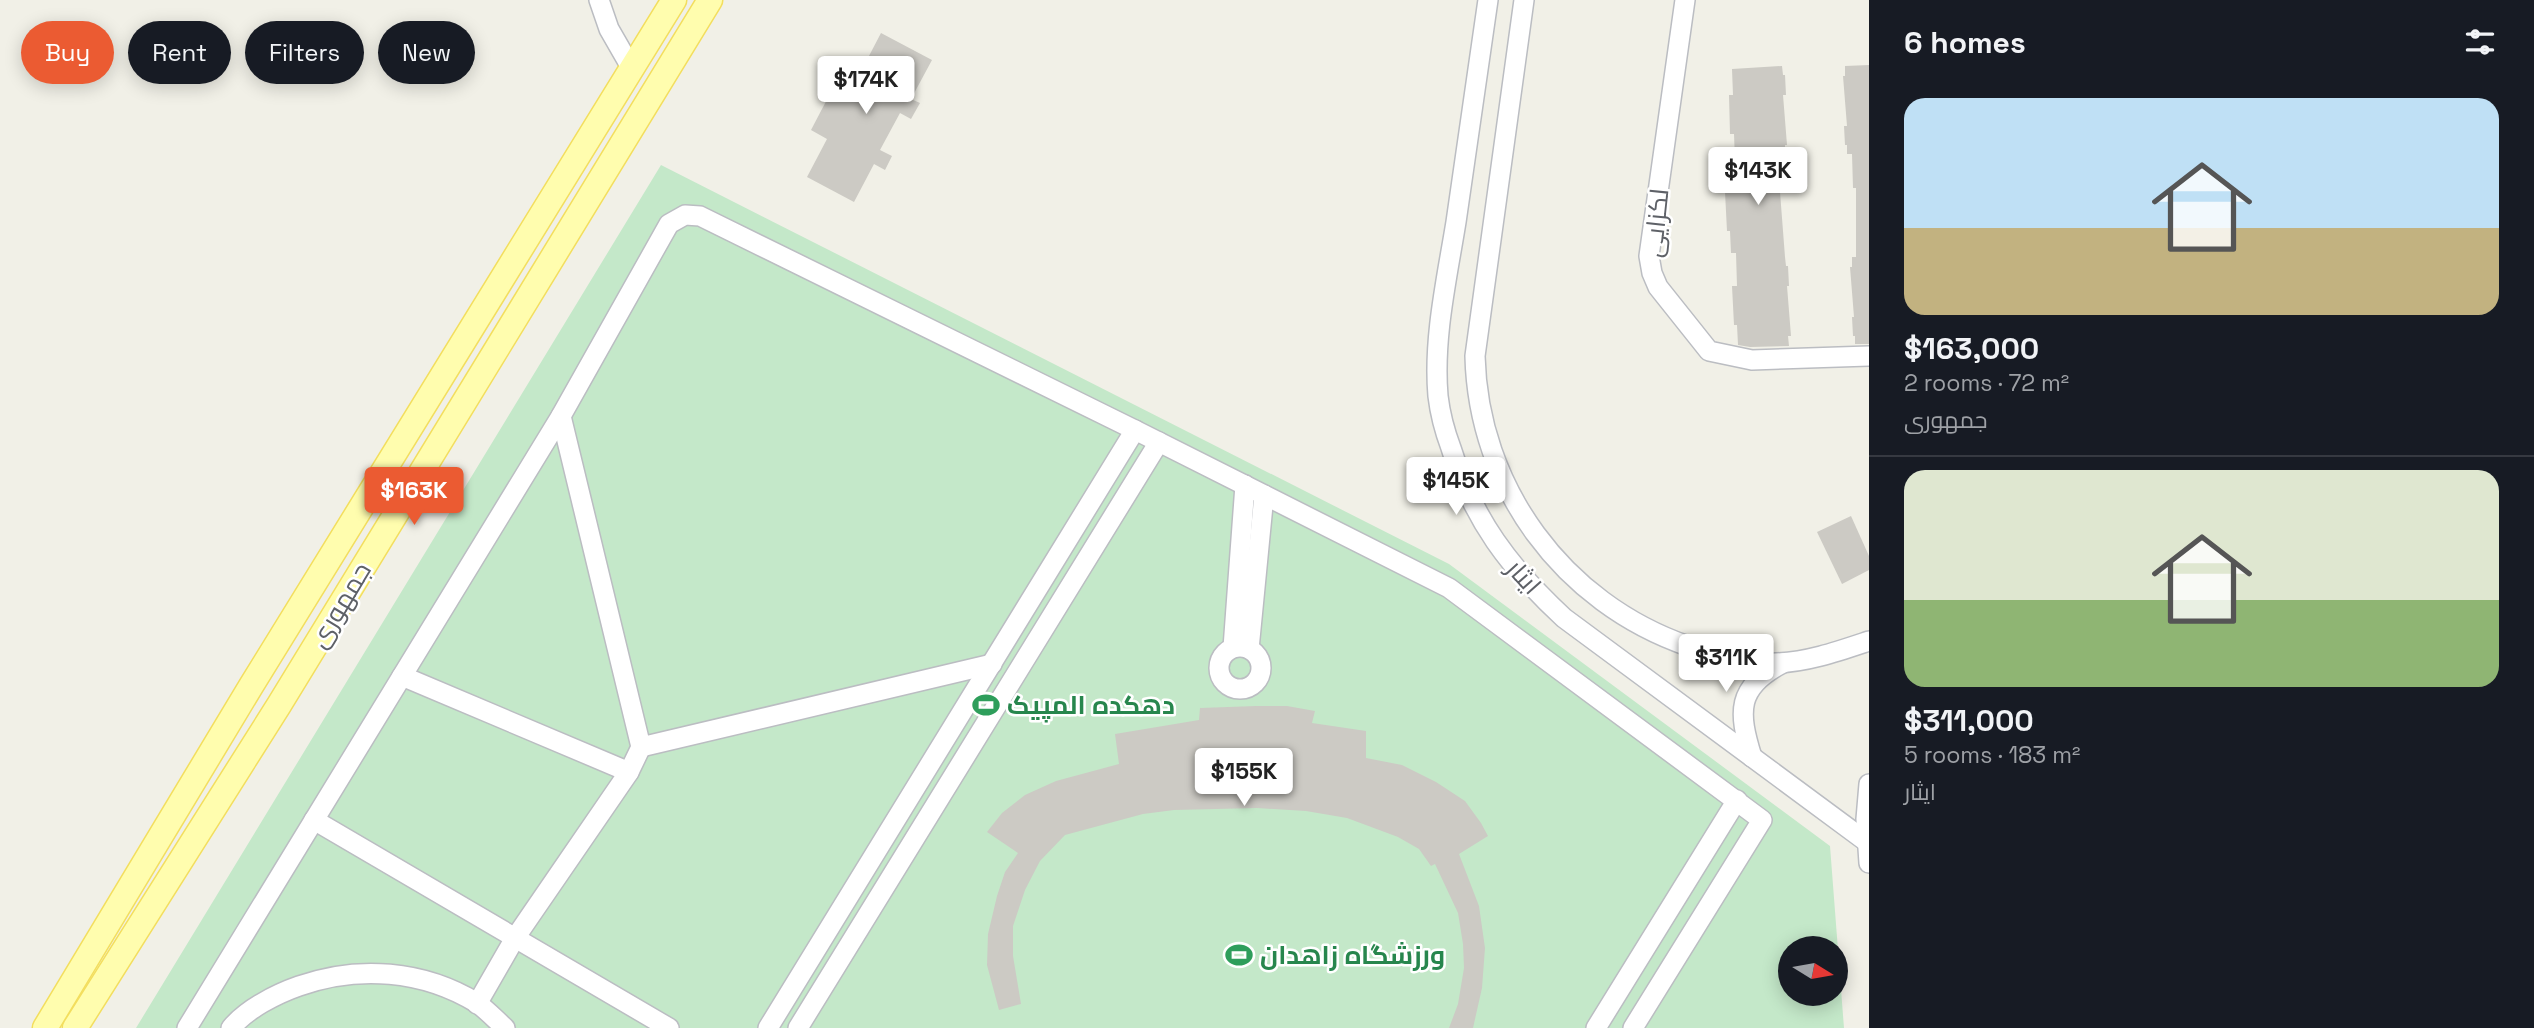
<!DOCTYPE html>
<meta charset="utf-8">
<style>
:root{--surface:#171b24;--page:#242831;--text:#f1f3f6;--muted:#9ea1a6;--line:#363941;--accent:#eb5b32}
body{margin:0;font-family:"Space Grotesk",Cairo,sans-serif;background:var(--page);color:var(--text);height:100vh;display:flex;flex-direction:column;font-size:26px;white-space:nowrap}
*{box-sizing:border-box;margin:0}
p{font-size:23px;color:var(--muted)}
.icon{flex:none;width:38px;height:38px;fill:none;stroke:currentColor;stroke-width:2;stroke-linecap:round;stroke-linejoin:round}
.map{position:relative;flex:1;overflow:hidden}
.drawer{display:flex;flex-direction:column;background:var(--surface);width:665px}
.drawer>*{flex:none}
.top-card{position:absolute;left:21px;top:21px;width:665px;height:63px;display:flex;gap:14px}
.needle{width:46px;rotate:101deg}
.controls{position:absolute;left:1778px;top:936px;display:grid;gap:14px}
.controls a{display:grid;place-items:center;width:70px;height:70px;border-radius:50%;background:var(--surface);box-shadow:0 4px 18px #0003;font-size:35px}
.price{position:absolute;translate:-50% -60px;padding:0 16px;border-radius:7px;background:#fff;color:#222;font-size:23px;line-height:46px;filter:drop-shadow(0 2px 4px #0008)}
.price::after{content:'';position:absolute;left:50%;top:42px;width:21px;height:16px;margin-left:-10px;background:inherit;clip-path:polygon(0 0,100% 0,50% 100%)}
.price.on{background:var(--accent);color:#fff}
ul{padding:0;list-style:none}
li{display:grid;align-content:center;gap:14px;height:371px;padding:0 35px}
li+li{border-top:2px solid var(--line)}
li span{display:grid;place-items:center;height:217px;border-radius:21px;color:#555}
li>.icon{margin-inline-start:auto}
span .icon{width:126px;height:126px;fill:#fffc;stroke-width:1}
li b{font-size:30px}
h2{display:flex;justify-content:space-between;align-items:center;height:84px;padding:0 35px;font-size:30px}
.chip{padding:0 24px;border-radius:32px;background:var(--surface);box-shadow:0 4px 18px #0003;font-size:24px;line-height:63px}
.chip.on{background:var(--accent);color:#fff}
main{display:flex;flex:1;min-height:0}
.map>svg:first-child{display:block}
</style>
<main>
<div class="map">
<svg width="1869" height="1028" viewBox="0 0 1869 1028">
<rect width="100%" height="100%" fill="#f1f0e7"/>
<!-- green -->
<path fill="#c4e8c9" fill-rule="evenodd" d="M 661,165 L 1449,564 L 1830,846 L 1844,1028 L 136,1028 ZM 1790,948 L 1836,948 L 1836,994 L 1790,994 Z"/>
<!-- building -->
<g fill="#cccac4">
<path d="M 881,33 L 932,60 L 911,99 L 920,103 L 911,119 L 900,113 L 880,150 L 892,156 L 885,170 L 874,164 L 854,202 L 807,177 L 827,139 L 811,130 L 844,67 L 859,75 Z"/>
<path d="M 1869,65 L 1869,344 L 1855,344 L 1855,336 L 1853,336 L 1852,317 L 1854,317 L 1850,267 L 1852,267 L 1852,257 L 1856,257 L 1856,188 L 1853,188 L 1852,154 L 1847,154 L 1847,145 L 1845,145 L 1844,126 L 1847,126 L 1843,76 L 1845,76 L 1845,66 Z"/>
<path d="M 1782,66 L 1783,75 L 1785,75 L 1786,95 L 1783,95 L 1787,145 L 1785,145 L 1785,155 L 1781,155 L 1782,192 L 1780,192 L 1785,257 L 1786,266 L 1788,266 L 1789,286 L 1787,286 L 1791,336 L 1788,336 L 1789,346 L 1750,347 L 1738,345 L 1737,325 L 1734,325 L 1732,286 L 1737,286 L 1736,253 L 1731,253 L 1730,231 L 1727,231 L 1725,192 L 1730,192 L 1729,160 L 1735,160 L 1734,134 L 1730,134 L 1729,95 L 1733,95 L 1732,69 Z"/>
<path d="M 1851,516 L 1869,556 L 1869,570 L 1842,584 L 1817,532 Z"/>
<path d="M 1256,706 L 1287,706 L 1315,711 L 1312,723 L 1366,731 L 1366,758 L 1402,765 L 1436,782 L 1465,801 L 1481,823 L 1488,836 L 1459,854 L 1479,906 L 1485,948 L 1482,988 L 1473,1028 L 1449,1028 L 1458,1004 L 1464,968 L 1463,944 L 1458,913 L 1435,864 L 1431,866 L 1419,849 L 1398,837 L 1347,818 L 1306,811 L 1257,808 L 1174,810 L 1143,814 L 1065,835 L 1040,861 L 1025,890 L 1013,926 L 1013,956 L 1021,1004 L 999,1010 L 987,965 L 988,934 L 997,896 L 1005,872 L 1018,853 L 987,832 L 1002,813 L 1025,795 L 1056,781 L 1119,764 L 1115,734 L 1199,720 L 1200,708 Z"/>
</g>
<g fill="none" stroke-linecap="round" stroke-linejoin="round">
<defs>
<g id="minor">
<path d="M 599,0 L 609,29 L 632,69"/>
<path d="M 1488,0 C 1477,74 1467,148 1456,222 C 1447,278 1433,338 1438,396 C 1440,413 1445,432 1451,448 C 1473,520 1510,568 1564,618 L 1867,842"/>
<path d="M 1524,0 L 1475,356 C 1478,487 1563,603 1688,646 C 1716,656 1746,665 1776,663 C 1808,662 1839,651 1869,641"/>
<path d="M 1685,0 L 1649,256 L 1652,273 L 1658,287 L 1709,351 L 1752,360 L 1869,356"/>
<circle cx="1240" cy="668" r="21"/>
<path d="M 1233,648 L 1245,485"/>
<path d="M 1249,649 L 1264,495"/>
<path d="M 402,676 L 629,772"/>
<path d="M 641,747 L 992,664"/>
<path d="M 1752,757 C 1738,712 1736,687 1783,663"/>
<path d="M 1869,784 L 1866,819 L 1869,863"/>
<path d="M 314,820 L 669,1028"/>
<path d="M 477,1004 L 515,938 L 629,772 L 641,747 L 561,416"/>
<path d="M 187,1028 L 561,416 L 669,224 L 685,215 L 700,216 L 1135,430 L 1449,588 L 1762,820 L 1633,1028"/>
<path d="M 231,1028 C 247,1009 276,994 299,986 C 358,965 423,970 477,1003 C 487,1010 496,1020 505,1028"/>
<path d="M 768,1028 L 1135,430"/>
<path d="M 798,1028 L 1159,442"/>
<path d="M 1596,1028 L 1737,800"/>
</g>
<g id="major">
<path d="M 45,1028 L 251,686 L 674,0"/>
<path d="M 75,1028 L 279,705 L 710,0"/>
</g>
</defs>
<!-- minor casing -->
<use href="#minor" stroke="#bbbdc2" stroke-width="22"/>
<!-- major casing -->
<use href="#major" stroke="#f3de5e" stroke-width="27"/>
<!-- minor -->
<use href="#minor" stroke="#fff" stroke-width="19"/>
<!-- major -->
<use href="#major" stroke="#fffdae" stroke-width="24"/>
</g>
<!-- icons -->
<defs>
<symbol id="stadium-bare" viewBox="-9 -9 18 18"><path d="M0-5a6.5 5 0 1 0 0 10a6.5 5 0 1 0 0-10ZM-3.5-1.8h7v3.6h-7Z" fill="#2e9e5b" stroke="#fff" stroke-width="2.5" paint-order="stroke"/></symbol>
</defs>
<g fill-rule="evenodd">
<use href="#stadium-bare" x="967" y="686" width="38" height="38"/>
<use href="#stadium-bare" x="1220" y="936" width="38" height="38"/>
</g>
<g text-anchor="middle" dominant-baseline="central" stroke-width="5" stroke-linejoin="round" paint-order="stroke">
<!-- street labels -->
<g font-size="26" fill="#5e6167" stroke="#fff">
<text transform="translate(1656 223) rotate(-84)">لکزایی</text>
<text transform="translate(1524 577) rotate(48)">ایثار</text>
<text transform="translate(340 605) rotate(-59)">جمهوری</text>
</g>
<!-- leisure labels -->
<g font-size="26" font-weight="bold" fill="#27864d" stroke="#fff" text-anchor="start">
<text x="1007" y="705">دهکده المپیک</text>
<text x="1260" y="955">ورزشگاه زاهدان</text>
</g>
</g>
</svg>
<div class="controls">
<a><svg class="needle" viewBox="-14 -14 28 28"><path d="M0-13l5 13h-10z" fill="#e53935"/><path d="M0 13l5-13h-10z" fill="#9ea1a6"/></svg></a>
</div>
<b class="price" style="left:866px;top:116px">$174K</b>
<b class="price" style="left:1758px;top:207px">$143K</b>
<b class="price" style="left:1456px;top:517px">$145K</b>
<b class="price on" style="left:414px;top:527px">$163K</b>
<b class="price" style="left:1726px;top:694px">$311K</b>
<b class="price" style="left:1244px;top:808px">$155K</b>
<div class="top-card">
<a class="chip on">Buy</a>
<a class="chip">Rent</a>
<a class="chip">Filters</a>
<a class="chip">New</a>
</div>
</div>
<section class="drawer">
<h2>6 homes<svg class="icon" aria-label="filters" viewBox="0 0 24 24"><path d="M4 7h16M4 17h16"/><circle cx="9" cy="7" r="2"/><circle cx="15" cy="17" r="2"/></svg></h2>
<ul>
<li><span style="background:linear-gradient(#bfe0f5 60%,#c2b280 0)"><svg class="icon" aria-label="home" viewBox="0 0 24 24"><path d="M3 11l9-7 9 7M6 9v11h12V9"/></svg></span><div><b>$163,000</b><p>2 rooms · 72 m²</p><p>جمهوری</p></div></li>
<li><span style="background:linear-gradient(#dfe7d0 60%,#8fb573 0)"><svg class="icon" aria-label="home" viewBox="0 0 24 24"><path d="M3 11l9-7 9 7M6 9v11h12V9"/></svg></span><div><b>$311,000</b><p>5 rooms · 183 m²</p><p>ایثار</p></div></li>
</ul>
</section>
</main>
